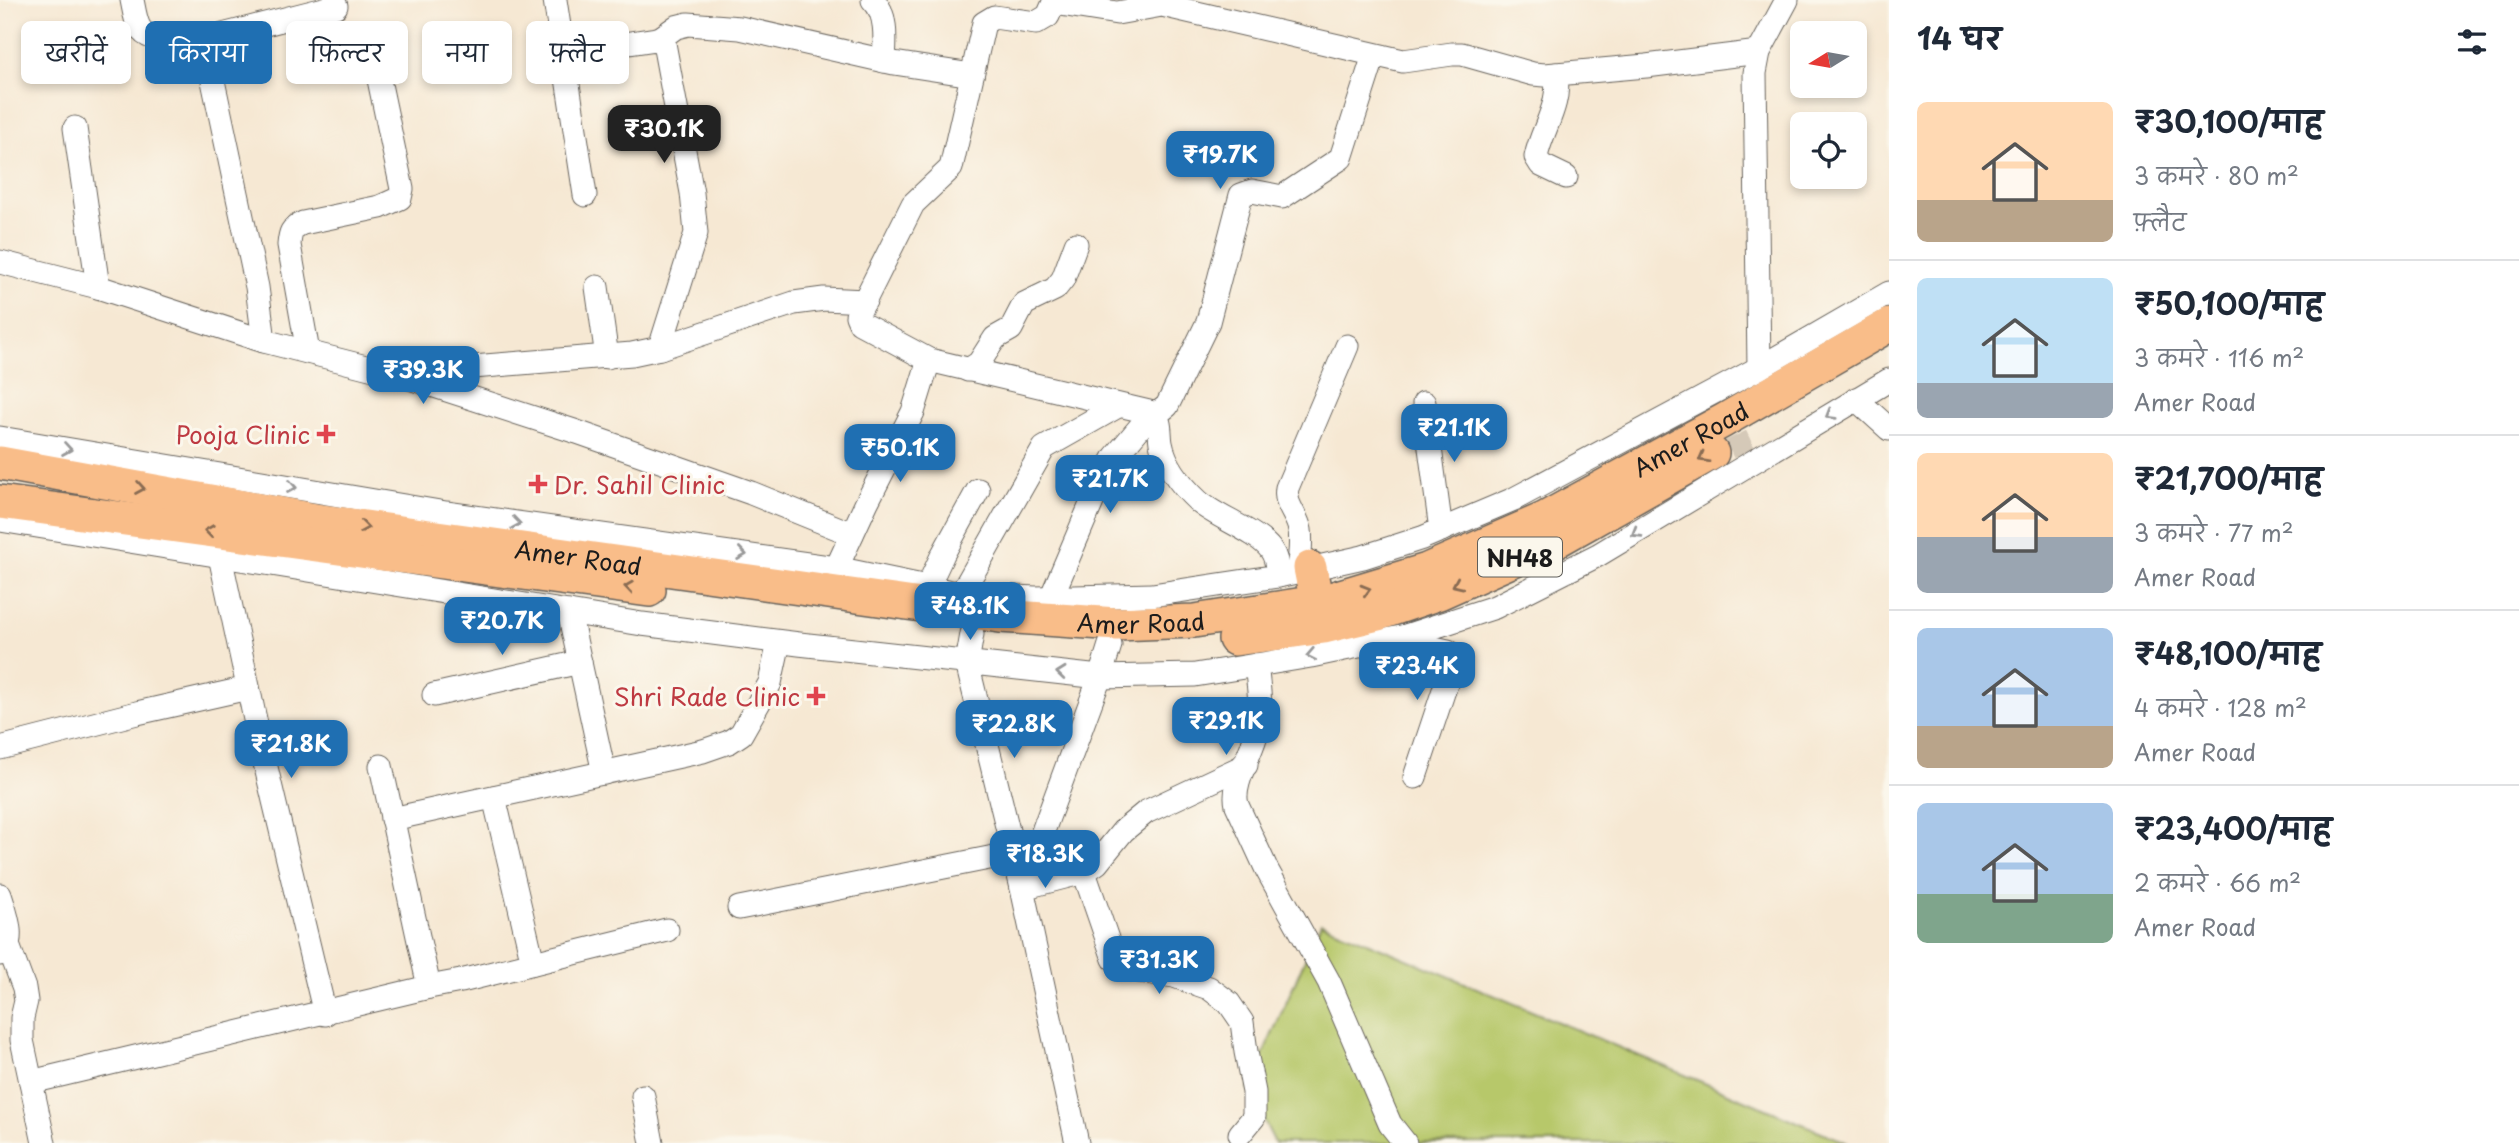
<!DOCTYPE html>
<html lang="hi">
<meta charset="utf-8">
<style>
:root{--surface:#fff;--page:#f6f6f7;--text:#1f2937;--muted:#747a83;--line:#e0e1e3;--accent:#1f6fb2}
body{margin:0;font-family:"Playpen Sans","Playpen Sans Deva",sans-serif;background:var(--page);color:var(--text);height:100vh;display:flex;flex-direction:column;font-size:26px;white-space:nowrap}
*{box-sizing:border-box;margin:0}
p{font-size:23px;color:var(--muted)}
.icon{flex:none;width:38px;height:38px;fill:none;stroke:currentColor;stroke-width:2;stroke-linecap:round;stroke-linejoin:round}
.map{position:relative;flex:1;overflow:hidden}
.sheet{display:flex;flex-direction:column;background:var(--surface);width:630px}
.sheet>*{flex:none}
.guide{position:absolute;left:21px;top:21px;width:665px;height:63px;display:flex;gap:14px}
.needle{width:46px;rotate:259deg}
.buttons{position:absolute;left:1790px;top:21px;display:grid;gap:14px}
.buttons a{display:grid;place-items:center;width:77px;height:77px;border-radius:10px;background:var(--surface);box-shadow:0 4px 10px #0003;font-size:35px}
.price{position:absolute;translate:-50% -60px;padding:0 16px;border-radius:14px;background:var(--accent);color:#fff;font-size:23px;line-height:46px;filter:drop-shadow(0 2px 4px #0008)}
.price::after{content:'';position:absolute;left:50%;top:42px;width:21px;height:16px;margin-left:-10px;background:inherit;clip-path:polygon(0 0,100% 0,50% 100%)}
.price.on{background:#222;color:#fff}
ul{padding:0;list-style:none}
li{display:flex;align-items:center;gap:21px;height:175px;padding:0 28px}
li+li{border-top:2px solid var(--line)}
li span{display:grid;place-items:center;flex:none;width:196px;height:140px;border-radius:10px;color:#555}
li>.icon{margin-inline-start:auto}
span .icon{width:84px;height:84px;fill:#fffc;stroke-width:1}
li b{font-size:30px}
h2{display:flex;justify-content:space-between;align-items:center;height:84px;padding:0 28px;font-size:30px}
.tag{padding:0 24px;border-radius:10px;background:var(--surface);box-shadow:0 4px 10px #0003;font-size:24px;line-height:63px}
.tag.on{background:var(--accent);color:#fff}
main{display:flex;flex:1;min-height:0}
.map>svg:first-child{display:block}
</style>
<main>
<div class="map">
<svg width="1889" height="1143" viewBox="0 0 1889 1143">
<rect width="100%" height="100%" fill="#fbf7ec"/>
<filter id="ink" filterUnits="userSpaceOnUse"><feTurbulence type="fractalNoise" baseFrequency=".0143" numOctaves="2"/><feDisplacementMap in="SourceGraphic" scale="14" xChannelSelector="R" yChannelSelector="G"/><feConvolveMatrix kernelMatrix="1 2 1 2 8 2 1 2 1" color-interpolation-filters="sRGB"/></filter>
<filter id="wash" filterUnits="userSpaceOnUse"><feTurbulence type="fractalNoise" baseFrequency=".00686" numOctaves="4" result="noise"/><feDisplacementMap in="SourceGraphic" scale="28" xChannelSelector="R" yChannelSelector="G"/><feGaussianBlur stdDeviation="1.57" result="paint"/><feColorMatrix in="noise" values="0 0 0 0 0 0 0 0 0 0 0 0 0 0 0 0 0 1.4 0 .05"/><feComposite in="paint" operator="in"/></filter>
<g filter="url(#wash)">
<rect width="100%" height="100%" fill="#f6e8d3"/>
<!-- grass -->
<path fill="#b7c86b" stroke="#6a7244" stroke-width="2" d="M 1321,923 L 1848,1143 L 1275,1143 L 1248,1089 Z"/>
</g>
<g filter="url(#ink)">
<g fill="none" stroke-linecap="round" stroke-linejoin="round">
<!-- minor-tunnel -->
<path stroke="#d5c9b8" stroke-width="23" stroke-dasharray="23 11" stroke-linecap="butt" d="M 1721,405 L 1744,453"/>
<defs>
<g id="minor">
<path d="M 132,0 C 134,9 135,19 139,27 C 155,54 190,19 209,62 L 257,287 L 264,341"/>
<path d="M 555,0 L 585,195"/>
<path d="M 873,0 C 888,14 885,42 884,61"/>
<path d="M 1055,0 L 1048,16 L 1036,23 L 994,17 L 984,23 L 951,168 L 913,204 L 857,316 L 860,323 L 929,360 L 1153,413 C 1162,422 1159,431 1161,443 C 1165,465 1183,487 1199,502 C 1218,518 1258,532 1271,550 C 1277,558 1277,567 1278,576"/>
<path d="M 1054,3 L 1117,13 L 1162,5 L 1403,61 L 1452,54 L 1462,54 L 1533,74 L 1545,75 L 1646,66 L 1759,52"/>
<path d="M 662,37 L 676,27 L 688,24 L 740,28 L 894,63 L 972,75"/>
<path d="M 195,42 L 336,6"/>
<path d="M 563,53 L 663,38 L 692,193 L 696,233 L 660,348"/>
<path d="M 1556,74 C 1561,106 1542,128 1536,157 L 1541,165 L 1566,177"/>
<path d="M 75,128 L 98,287"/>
<path d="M 0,262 L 98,287 L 264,341 L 413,379 L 577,432 L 751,493 L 852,534"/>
<path d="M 597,287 L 607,357"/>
<path d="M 308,352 L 289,245 C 290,233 291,228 303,223 L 380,207 L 400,198 L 402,189 L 373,51"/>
<path d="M 1759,368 L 1755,73 L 1759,52 L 1787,0"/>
<path d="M 968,370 L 979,363 L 995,338 L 1011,329 L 1024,304 L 1055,289 L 1063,279 L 1076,244"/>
<path d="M 413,379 L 473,367 L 632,354 L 660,348 L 794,303 L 824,299 L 865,301"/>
<path d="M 1856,399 L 1889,429"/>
<path d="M 1424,403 L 1441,530"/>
<path d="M 0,438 L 446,513 L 836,568 L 961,594 L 1035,598 L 1152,595 L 1278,576 L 1363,557 L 1422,538 L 1514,499 L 1759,368 L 1889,293"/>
<path d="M 0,520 L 642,624 L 799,644 L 1100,677 L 1195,675 L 1311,656 L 1406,636 L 1495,607 L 1598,555 L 1889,380"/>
<path d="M 220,556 L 259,738 L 325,1014"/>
<path d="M 1299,570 C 1299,558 1302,543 1300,530 C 1297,514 1284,505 1287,488 L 1347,346"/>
<path d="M 831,580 L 867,502 L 913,412 L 929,360"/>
<path d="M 928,586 L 943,554 L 978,490"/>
<path d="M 961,594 L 1044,448 L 1118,406"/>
<path d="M 1051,598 L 1098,488 L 1115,457 L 1141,426 L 1167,406 L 1208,322 L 1241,195 L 1252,191 L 1282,197 L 1341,158 L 1374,55"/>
<path d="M 569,612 L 604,773"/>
<path d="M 972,634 L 967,663 L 1022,888 L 1084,872 L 1097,863 L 1123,831 L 1146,812 L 1246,765"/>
<path d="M 1406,636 L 1424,646 L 1448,651 L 1455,657 L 1415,777"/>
<path d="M 1256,665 C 1259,688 1262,709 1257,731 C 1252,754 1231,784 1237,805 L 1267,870 L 1329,982 L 1390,1124 L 1405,1143"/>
<path d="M 434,695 L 580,662"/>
<path d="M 0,748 L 137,713 L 248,688"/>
<path d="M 381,766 L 429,987"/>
<path d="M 494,797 L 533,963"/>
<path d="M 392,819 L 703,751 L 729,742 L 741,734 L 770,683 L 779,642"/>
<path d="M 1084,872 L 1114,959 L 1132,970 L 1174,976 L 1209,988 L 1229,1003 L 1242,1022 L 1246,1052 L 1254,1092 L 1254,1117 L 1240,1134"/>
<path d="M 0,895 C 5,911 18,943 0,954"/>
<path d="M 739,908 L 1014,853"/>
<path d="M 8,945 L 24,988 L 26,1001 L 22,1018 L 22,1040 L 44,1143"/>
<path d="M 31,1082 L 429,987 L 461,981 L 667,930"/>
<path d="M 643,1096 L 652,1143"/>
<path d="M 1077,1143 L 1022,888 L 1100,677 L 1110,645"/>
</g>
<g id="highway">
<path id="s1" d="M 0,463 L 315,520 L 1000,616 L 1117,624 L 1194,621 L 1324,601 L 1427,570 L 1544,519 L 1723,421 L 1889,325"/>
<path d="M 0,502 L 649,590"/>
<path d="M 1310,568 L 1317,603"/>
<path d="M 1235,639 L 1324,627 L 1378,614 L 1439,593 L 1556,541 L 1712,453"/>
</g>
</defs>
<!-- minor casing -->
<use href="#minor" stroke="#68635c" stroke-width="25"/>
<!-- highway casing -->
<use href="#highway" stroke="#68635c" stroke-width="36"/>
<!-- minor -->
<use href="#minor" stroke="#fff" stroke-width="23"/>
<!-- highway -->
<use href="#highway" stroke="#f9bd89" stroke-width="33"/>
</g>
<!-- one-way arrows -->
<defs><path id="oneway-chevron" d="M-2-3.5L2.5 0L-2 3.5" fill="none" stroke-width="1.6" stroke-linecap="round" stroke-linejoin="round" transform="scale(1.75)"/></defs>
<g stroke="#999">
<use href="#oneway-chevron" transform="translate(1830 415) rotate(149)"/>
<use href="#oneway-chevron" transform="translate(67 449) rotate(9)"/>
<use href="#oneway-chevron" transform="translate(292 487) rotate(10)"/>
<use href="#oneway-chevron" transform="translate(516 523) rotate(8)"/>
<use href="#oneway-chevron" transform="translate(1636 533) rotate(149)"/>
<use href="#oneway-chevron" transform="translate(742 554) rotate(8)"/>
<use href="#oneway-chevron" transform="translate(1311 655) rotate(169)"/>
<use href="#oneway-chevron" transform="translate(1061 673) rotate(-174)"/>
</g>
<g stroke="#8a6c52">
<use href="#oneway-chevron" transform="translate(1703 458) rotate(151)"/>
<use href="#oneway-chevron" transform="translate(140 488) rotate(10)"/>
<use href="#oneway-chevron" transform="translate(364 527) rotate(8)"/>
<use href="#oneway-chevron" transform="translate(209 531) rotate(-172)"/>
<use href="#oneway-chevron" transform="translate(1457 584) rotate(156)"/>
<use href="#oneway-chevron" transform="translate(629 587) rotate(-172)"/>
<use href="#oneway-chevron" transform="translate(1366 590) rotate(-16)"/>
</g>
</g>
<!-- markers -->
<g fill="#e0444e" stroke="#fbf7ec" stroke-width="2.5">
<path d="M322.5 423.5h7v7h7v7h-7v7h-7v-7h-7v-7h7z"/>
<path d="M534.5 473.5h7v7h7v7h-7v7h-7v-7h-7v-7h7z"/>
<path d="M812.5 685.5h7v7h7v7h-7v7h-7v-7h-7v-7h7z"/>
</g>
<g text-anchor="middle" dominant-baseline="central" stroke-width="6" stroke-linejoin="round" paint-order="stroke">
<!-- shield labels -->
<rect fill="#fbf7ec" stroke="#5f5e5a" stroke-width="2" x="1478" y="537.5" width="84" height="39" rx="5"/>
<g font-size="23" font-weight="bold" fill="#1c1c1c">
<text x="1520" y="557">NH48</text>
</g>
<!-- health labels -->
<g font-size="24" fill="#be3a42" stroke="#fbf7ec" text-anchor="end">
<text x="310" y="434">Pooja Clinic</text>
<text x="554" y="484" text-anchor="start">Dr. Sahil Clinic</text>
<text x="800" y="696">Shri Rade Clinic</text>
</g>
<!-- street labels -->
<g font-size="24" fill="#1c1c1c" stroke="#fbf7ec">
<text stroke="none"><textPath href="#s1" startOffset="1740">Amer Road</textPath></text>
<text stroke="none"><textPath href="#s1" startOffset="586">Amer Road</textPath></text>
<text stroke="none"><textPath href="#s1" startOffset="1153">Amer Road</textPath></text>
</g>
</g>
</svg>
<div class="buttons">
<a><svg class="needle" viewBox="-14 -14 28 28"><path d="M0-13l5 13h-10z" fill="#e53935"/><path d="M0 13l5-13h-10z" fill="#747a83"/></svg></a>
<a><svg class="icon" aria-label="locate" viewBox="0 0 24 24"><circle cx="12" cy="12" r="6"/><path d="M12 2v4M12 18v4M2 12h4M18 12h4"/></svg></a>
</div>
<b class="price on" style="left:664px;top:165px">₹30.1K</b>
<b class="price" style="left:1220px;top:191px">₹19.7K</b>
<b class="price" style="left:423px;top:406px">₹39.3K</b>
<b class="price" style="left:1454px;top:464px">₹21.1K</b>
<b class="price" style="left:900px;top:484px">₹50.1K</b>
<b class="price" style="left:1110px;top:515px">₹21.7K</b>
<b class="price" style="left:970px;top:642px">₹48.1K</b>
<b class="price" style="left:502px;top:657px">₹20.7K</b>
<b class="price" style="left:1417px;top:702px">₹23.4K</b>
<b class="price" style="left:1226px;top:757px">₹29.1K</b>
<b class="price" style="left:1014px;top:760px">₹22.8K</b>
<b class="price" style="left:291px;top:780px">₹21.8K</b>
<b class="price" style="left:1045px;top:890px">₹18.3K</b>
<b class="price" style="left:1159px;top:996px">₹31.3K</b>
<div class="guide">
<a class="tag">खरीदें</a>
<a class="tag on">किराया</a>
<a class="tag">फ़िल्टर</a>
<a class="tag">नया</a>
<a class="tag">फ़्लैट</a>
</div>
</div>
<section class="sheet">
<h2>14 घर<svg class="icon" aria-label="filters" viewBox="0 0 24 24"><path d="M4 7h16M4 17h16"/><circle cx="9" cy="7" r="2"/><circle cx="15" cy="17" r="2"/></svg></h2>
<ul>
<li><span style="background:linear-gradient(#ffd9b3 70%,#b9a48a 0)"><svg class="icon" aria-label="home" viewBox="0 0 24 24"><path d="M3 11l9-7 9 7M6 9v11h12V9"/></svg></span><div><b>₹30,100/माह</b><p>3 कमरे · 80 m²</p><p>फ़्लैट</p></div></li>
<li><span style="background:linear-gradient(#bfe0f5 75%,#9aa5b1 0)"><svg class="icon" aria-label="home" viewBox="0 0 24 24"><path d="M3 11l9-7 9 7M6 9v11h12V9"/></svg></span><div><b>₹50,100/माह</b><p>3 कमरे · 116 m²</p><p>Amer Road</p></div></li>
<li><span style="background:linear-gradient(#ffd9b3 60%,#9aa5b1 0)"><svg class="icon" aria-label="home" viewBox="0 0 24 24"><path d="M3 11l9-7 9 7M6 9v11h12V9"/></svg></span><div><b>₹21,700/माह</b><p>3 कमरे · 77 m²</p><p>Amer Road</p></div></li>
<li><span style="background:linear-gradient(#a9c7e8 70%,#b9a48a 0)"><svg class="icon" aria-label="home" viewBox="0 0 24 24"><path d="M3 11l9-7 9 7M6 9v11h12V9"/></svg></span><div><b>₹48,100/माह</b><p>4 कमरे · 128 m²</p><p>Amer Road</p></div></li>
<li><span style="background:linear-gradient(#a9c7e8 65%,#7fa58c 0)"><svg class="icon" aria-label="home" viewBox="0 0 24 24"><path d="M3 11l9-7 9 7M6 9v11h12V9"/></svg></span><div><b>₹23,400/माह</b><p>2 कमरे · 66 m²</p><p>Amer Road</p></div></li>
</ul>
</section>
</main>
